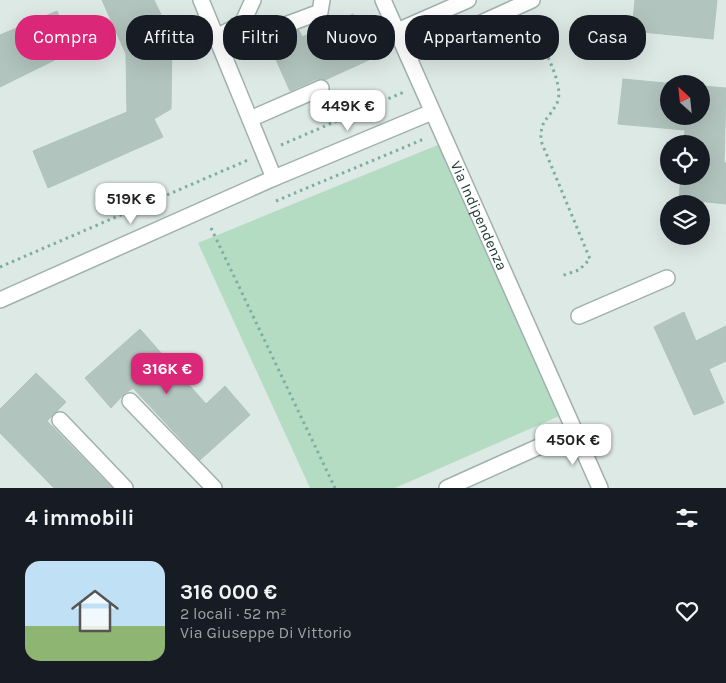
<!DOCTYPE html>
<html lang="it">
<meta charset="utf-8">
<style>
:root{--surface:#171b24;--page:#20242c;--text:#f1f3f6;--muted:#9ea1a6;--accent:#db2777}
body{margin:0;font-family:Karla,sans-serif;background:var(--page);color:var(--text);height:100vh;display:flex;flex-direction:column;font-size:19px;white-space:nowrap}
*{box-sizing:border-box;margin:0}
p{font-size:16px;color:var(--muted)}
.icon{flex:none;width:28px;height:28px;fill:none;stroke:currentColor;stroke-width:2;stroke-linecap:round;stroke-linejoin:round}
.map{position:relative;height:488px;overflow:hidden}
.details{display:flex;flex-direction:column;background:var(--surface);flex:1}
.details>*{flex:none}
.hud{position:absolute;left:15px;top:15px;width:696px;height:45px;display:flex;gap:10px}
.needle{width:32px;rotate:333deg}
.tools{position:absolute;left:660px;top:75px;display:grid;gap:10px}
.tools a{display:grid;place-items:center;width:50px;height:50px;border-radius:50%;background:var(--surface);box-shadow:0 5px 20px #0002;font-size:25px}
.price{position:absolute;translate:-50% -42px;padding:0 11px;border-radius:10px;background:#fff;color:#222;font-size:16px;line-height:32px;filter:drop-shadow(0 1px 2px #0008)}
.price::after{content:'';position:absolute;left:50%;top:30px;width:15px;height:11px;margin-left:-8px;background:inherit;clip-path:polygon(0 0,100% 0,50% 100%)}
.price.active{background:var(--accent);color:#fff}
ul{padding:0;list-style:none}
li{display:flex;align-items:center;gap:15px;height:125px;padding:0 25px}
li span{display:grid;place-items:center;flex:none;width:140px;height:100px;border-radius:15px;color:#555}
li>.icon{margin-inline-start:auto}
span .icon{width:60px;height:60px;fill:#fffc;stroke-width:1}
li b{font-size:21px}
h2{display:flex;justify-content:space-between;align-items:center;height:60px;padding:0 25px;font-size:21px}
.chip{padding:0 18px;border-radius:20px;background:var(--surface);box-shadow:0 5px 20px #0002;font-size:18px;line-height:45px}
.chip.active{background:var(--accent);color:#fff}
.map>svg:first-child{display:block}
</style>
<div class="map">
<svg width="726" height="488" viewBox="0 0 726 488">
<rect width="100%" height="100%" fill="#dde9e5"/>
<!-- green -->
<path fill="#b4dcc2" d="M 445,142 L 566,413 L 395,488 L 310,488 L 198,243 Z"/>
<!-- building -->
<g fill="#b2c4be" stroke="#afc3bc">
<path d="M 102,0 L 154,0 L 172,37 L 171,109 L 154,119 L 163,137 L 48,188 L 33,151 L 127,112 L 126,54 Z"/>
<path d="M 635,0 L 717,0 L 713,39 L 632,31 Z"/>
<path d="M 57,11 L 73,51 L 0,87 L 0,35 Z"/>
<path d="M 353,14 L 373,58 L 325,80 L 317,79 L 290,91 L 269,44 L 299,30 L 302,37 Z"/>
<path d="M 623,79 L 675,84 L 669,84 L 669,116 L 701,116 L 701,86 L 726,88 L 724,163 L 726,163 L 726,204 L 679,199 L 681,176 L 701,176 L 701,144 L 684,144 L 685,130 L 618,124 Z"/>
<path d="M 684,312 L 696,341 L 726,326 L 726,361 L 709,369 L 724,403 L 694,415 L 654,327 Z"/>
<path d="M 140,329 L 206,404 L 225,386 L 250,415 L 200,460 L 133,388 L 124,394 L 111,408 L 85,378 Z"/>
<path d="M 36,373 L 66,402 L 47,421 L 112,488 L 54,488 L 0,433 L 0,409 Z"/>
</g>
<g fill="none" stroke-linecap="round" stroke-linejoin="round">
<defs>
<g id="minor">
<path d="M 201,0 L 274,178"/>
<path id="s1" d="M 383,0 L 600,488"/>
<path d="M 242,24 L 264,33 L 320,12 L 322,0"/>
<path d="M 397,31 L 468,0"/>
<path d="M 216,37 L 242,24 L 253,0"/>
<path d="M 408,56 L 532,0"/>
<path d="M 250,119 L 321,88"/>
<path d="M 0,300 L 274,178 L 432,112"/>
<path d="M 579,316 L 667,278"/>
<path d="M 130,401 L 214,488"/>
<path d="M 60,420 L 125,488"/>
<path d="M 447,488 L 574,431"/>
</g>
</defs>
<!-- minor casing -->
<use href="#minor" stroke="#a0b1ac" stroke-width="18"/>
<!-- path -->
<g stroke="#7caea2" stroke-width="3" stroke-dasharray="2.5 4" stroke-linecap="butt">
<path d="M 530,23 C 539,40 566,84 557,103 C 548,121 540,119 541,141 L 590,259 L 579,270 L 561,276"/>
<path d="M 281,145 L 404,92"/>
<path d="M 276,201 L 424,139"/>
<path d="M 211,228 L 335,488"/>
<path d="M 0,267 L 248,160"/>
</g>
<!-- minor -->
<use href="#minor" stroke="#fff" stroke-width="15"/>
</g>
<g text-anchor="middle" dominant-baseline="central" stroke-width="4.5" stroke-linejoin="round" paint-order="stroke">
<!-- street labels -->
<g font-size="15" fill="#1e3934" stroke="#edf6f2">
<text stroke="none"><textPath href="#s1" startOffset="236">Via Indipendenza</textPath></text>
</g>
</g>
</svg>
<div class="tools">
<a><svg class="needle" viewBox="-14 -14 28 28"><path d="M0-13l5 13h-10z" fill="#e53935"/><path d="M0 13l5-13h-10z" fill="#9ea1a6"/></svg></a>
<a><svg class="icon" aria-label="locate" viewBox="0 0 24 24"><circle cx="12" cy="12" r="6"/><path d="M12 2v4M12 18v4M2 12h4M18 12h4"/></svg></a>
<a><svg class="icon" aria-label="layers" viewBox="0 0 24 24"><path d="M12 4l9 5-9 5-9-5zM3 14l9 5 9-5"/></svg></a>
</div>
<b class="price" style="left:348px;top:132px">449K €</b>
<b class="price" style="left:131px;top:225px">519K €</b>
<b class="price active" style="left:167px;top:395px">316K €</b>
<b class="price" style="left:573px;top:466px">450K €</b>
<div class="hud">
<a class="chip active">Compra</a>
<a class="chip">Affitta</a>
<a class="chip">Filtri</a>
<a class="chip">Nuovo</a>
<a class="chip">Appartamento</a>
<a class="chip">Casa</a>
</div>
</div>
<section class="details">
<h2>4 immobili<svg class="icon" aria-label="filters" viewBox="0 0 24 24"><path d="M4 7h16M4 17h16"/><circle cx="9" cy="7" r="2"/><circle cx="15" cy="17" r="2"/></svg></h2>
<ul>
<li><span style="background:linear-gradient(#bfe0f5 65%,#8fb573 0)"><svg class="icon" aria-label="home" viewBox="0 0 24 24"><path d="M3 11l9-7 9 7M6 9v11h12V9"/></svg></span><div><b>316 000 €</b><p>2 locali · 52 m²</p><p>Via Giuseppe Di Vittorio</p></div><svg class="icon" aria-label="heart" viewBox="0 0 24 24"><path d="M12 20l-8-8c-3-5 5-10 8-4 3-6 11-1 8 4z"/></svg></li>
</ul>
</section>
